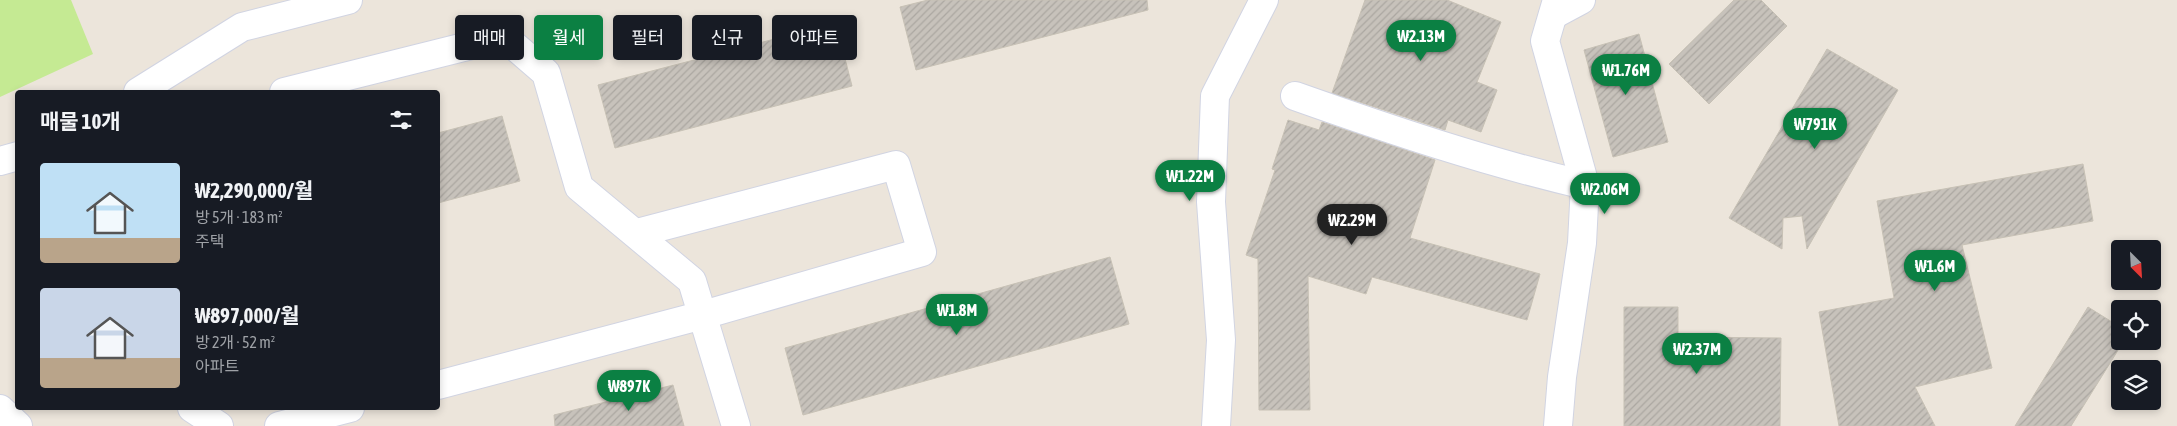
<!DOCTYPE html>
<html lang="ko">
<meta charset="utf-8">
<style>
:root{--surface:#171b24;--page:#20242c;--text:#f1f3f6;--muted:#9ea1a6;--accent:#0b8043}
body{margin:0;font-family:"Asap Condensed","Noto Sans KR",sans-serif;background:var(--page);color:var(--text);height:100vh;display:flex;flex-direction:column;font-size:19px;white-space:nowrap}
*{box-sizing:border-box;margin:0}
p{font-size:16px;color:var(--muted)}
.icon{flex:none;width:28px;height:28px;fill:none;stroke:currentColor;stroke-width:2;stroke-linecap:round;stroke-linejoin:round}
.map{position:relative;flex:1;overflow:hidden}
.sheet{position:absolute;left:15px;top:90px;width:425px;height:320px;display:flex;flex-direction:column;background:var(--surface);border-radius:5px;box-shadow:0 2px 8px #0003}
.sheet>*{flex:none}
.banner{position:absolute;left:455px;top:15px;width:475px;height:45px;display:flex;gap:10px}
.needle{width:32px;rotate:156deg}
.fabs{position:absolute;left:2111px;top:240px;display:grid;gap:10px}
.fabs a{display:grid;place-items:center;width:50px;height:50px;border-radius:5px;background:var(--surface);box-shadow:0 2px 8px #0003;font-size:25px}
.price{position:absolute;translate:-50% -42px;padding:0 11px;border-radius:18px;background:var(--accent);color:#fff;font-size:16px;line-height:32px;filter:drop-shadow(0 1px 2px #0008)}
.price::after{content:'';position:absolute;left:50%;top:30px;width:15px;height:11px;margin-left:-8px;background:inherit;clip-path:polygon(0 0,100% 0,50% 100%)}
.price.active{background:#222;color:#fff}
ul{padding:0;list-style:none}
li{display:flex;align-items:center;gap:15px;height:125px;padding:0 25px}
li span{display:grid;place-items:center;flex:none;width:140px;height:100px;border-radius:5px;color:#555}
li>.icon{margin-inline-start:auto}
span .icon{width:60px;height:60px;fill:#fffc;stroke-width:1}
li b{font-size:21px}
h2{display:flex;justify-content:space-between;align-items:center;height:60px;padding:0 25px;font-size:21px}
.chip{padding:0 18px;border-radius:5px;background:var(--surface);box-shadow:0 2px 8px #0003;font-size:18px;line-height:45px}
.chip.active{background:var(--accent);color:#fff}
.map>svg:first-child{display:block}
</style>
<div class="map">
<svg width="2177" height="426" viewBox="0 0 2177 426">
<defs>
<pattern id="building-hatch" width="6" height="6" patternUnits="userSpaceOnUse" patternTransform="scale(1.25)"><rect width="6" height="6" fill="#c7c2bb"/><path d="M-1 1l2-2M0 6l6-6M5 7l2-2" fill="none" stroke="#aba7a1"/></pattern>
</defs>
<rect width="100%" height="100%" fill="#ece5db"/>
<!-- pitch -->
<path fill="#c5ea93" d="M 0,0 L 71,0 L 93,54 L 0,97 Z"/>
<!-- building -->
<g fill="url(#building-hatch)" stroke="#c7c1b5">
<path d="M 928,0 L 1147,0 L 1148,10 L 916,70 L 900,7 Z"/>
<path d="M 1365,0 L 1447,0 L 1501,22 L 1477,82 L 1497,90 L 1481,132 L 1448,120 L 1445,130 L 1332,93 Z"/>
<path d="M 1734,0 L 1761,0 L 1787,26 L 1709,104 L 1669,64 Z"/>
<path d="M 836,23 L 852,86 L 615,148 L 598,85 Z"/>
<path d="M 1639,34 L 1668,142 L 1613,157 L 1584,50 Z"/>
<path d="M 1827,49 L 1898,90 L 1807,249 L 1802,216 L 1783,218 L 1782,249 L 1729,218 Z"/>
<path d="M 502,116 L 520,181 L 438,203 L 438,133 Z"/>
<path d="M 1288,120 L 1319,130 L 1322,122 L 1435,160 L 1410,238 L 1540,274 L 1527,320 L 1372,277 L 1366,294 L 1308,276 L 1310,410 L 1259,410 L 1258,259 L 1246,255 L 1275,170 L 1272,169 Z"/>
<path d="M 2083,164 L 2093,221 L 1962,245 L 1992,368 L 1915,387 L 1935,426 L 1839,426 L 1819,312 L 1894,298 L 1877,201 Z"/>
<path d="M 1110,257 L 1129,324 L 803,415 L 785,348 Z"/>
<path d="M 1624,307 L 1678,307 L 1678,337 L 1781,338 L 1780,426 L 1624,426 Z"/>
<path d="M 2088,307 L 2120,327 L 2120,347 L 2071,426 L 2015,426 Z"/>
<path d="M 673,385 L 684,426 L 555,426 L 554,415 Z"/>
</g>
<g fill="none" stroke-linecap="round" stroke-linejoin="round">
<defs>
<g id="minor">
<path d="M 1557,0 L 1545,41 L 1585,185 L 1582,243 L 1562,377 L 1558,426"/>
<path d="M 1553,15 L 1581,0"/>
<path d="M 138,92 L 242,27 L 348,0"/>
<path d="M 284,92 L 504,37 L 546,73 L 579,187 L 692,281 L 736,426"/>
<path d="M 1295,96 C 1391,130 1486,162 1585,185"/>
<path d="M 0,161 L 18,156"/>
<path d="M 438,385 L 703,315 L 922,252 L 896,165 L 637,233"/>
<path d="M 192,408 L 219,426"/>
<path d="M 0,409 L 18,426"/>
<path d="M 279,426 L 350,408"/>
<path d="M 1216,426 L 1221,340 L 1211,202 L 1215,96 L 1264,0"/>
</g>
</defs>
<!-- minor casing -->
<use href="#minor" stroke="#d1d4e2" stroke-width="30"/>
<!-- minor -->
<use href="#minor" stroke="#fff" stroke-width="28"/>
</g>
</svg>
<div class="fabs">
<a><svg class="needle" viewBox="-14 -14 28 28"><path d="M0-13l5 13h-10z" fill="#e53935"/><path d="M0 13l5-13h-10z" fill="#9ea1a6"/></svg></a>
<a><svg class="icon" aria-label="locate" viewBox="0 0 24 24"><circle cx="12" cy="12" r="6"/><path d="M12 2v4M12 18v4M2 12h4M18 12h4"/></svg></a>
<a><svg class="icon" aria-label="layers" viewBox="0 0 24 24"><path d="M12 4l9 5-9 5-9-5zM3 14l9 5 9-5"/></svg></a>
</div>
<b class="price" style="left:1421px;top:62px">₩2.13M</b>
<b class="price" style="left:1626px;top:96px">₩1.76M</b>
<b class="price" style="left:1815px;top:150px">₩791K</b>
<b class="price" style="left:1190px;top:202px">₩1.22M</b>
<b class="price" style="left:1605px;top:215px">₩2.06M</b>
<b class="price active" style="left:1352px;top:246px">₩2.29M</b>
<b class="price" style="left:1935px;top:292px">₩1.6M</b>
<b class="price" style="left:957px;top:336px">₩1.8M</b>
<b class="price" style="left:1697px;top:375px">₩2.37M</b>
<b class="price" style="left:629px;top:412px">₩897K</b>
<div class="banner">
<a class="chip">매매</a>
<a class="chip active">월세</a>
<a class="chip">필터</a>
<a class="chip">신규</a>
<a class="chip">아파트</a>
</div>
<section class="sheet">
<h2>매물 10개<svg class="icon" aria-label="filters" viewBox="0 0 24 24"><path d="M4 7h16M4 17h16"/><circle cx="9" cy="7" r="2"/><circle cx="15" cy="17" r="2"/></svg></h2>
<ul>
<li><span style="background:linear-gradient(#bfe0f5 75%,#b9a48a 0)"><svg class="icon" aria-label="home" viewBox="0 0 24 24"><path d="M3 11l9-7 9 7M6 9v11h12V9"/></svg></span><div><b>₩2,290,000/월</b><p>방 5개 · 183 m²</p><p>주택</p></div></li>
<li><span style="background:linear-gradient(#c9d6e8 70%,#b9a48a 0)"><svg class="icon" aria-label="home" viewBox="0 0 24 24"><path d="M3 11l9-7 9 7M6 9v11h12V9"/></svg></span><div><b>₩897,000/월</b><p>방 2개 · 52 m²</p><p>아파트</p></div></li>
</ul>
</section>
</div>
